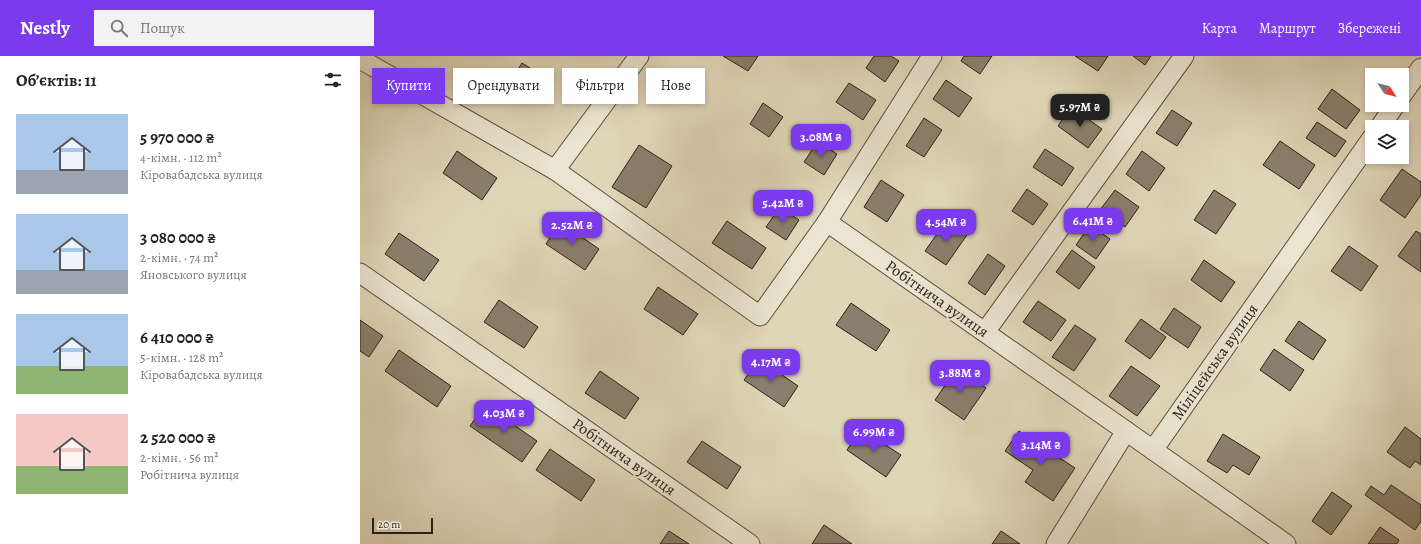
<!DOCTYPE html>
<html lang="uk">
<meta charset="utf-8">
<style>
:root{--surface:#fff;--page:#f2f2f2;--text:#222;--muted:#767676;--accent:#7c3aed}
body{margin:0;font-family:Alegreya,serif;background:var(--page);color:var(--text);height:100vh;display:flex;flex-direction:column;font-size:15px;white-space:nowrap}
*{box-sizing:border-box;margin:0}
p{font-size:13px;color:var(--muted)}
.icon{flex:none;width:22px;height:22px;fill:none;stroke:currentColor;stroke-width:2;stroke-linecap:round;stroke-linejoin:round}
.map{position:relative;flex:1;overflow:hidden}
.side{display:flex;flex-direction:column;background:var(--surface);width:360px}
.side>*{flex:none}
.banner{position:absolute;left:12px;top:12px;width:380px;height:36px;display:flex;gap:8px}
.needle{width:26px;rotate:126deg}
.fabs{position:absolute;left:1005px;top:12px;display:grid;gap:8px}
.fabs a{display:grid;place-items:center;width:44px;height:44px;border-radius:0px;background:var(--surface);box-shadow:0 2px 6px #0003;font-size:20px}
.scale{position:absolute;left:12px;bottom:10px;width:61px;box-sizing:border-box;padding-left:4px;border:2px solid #2d211b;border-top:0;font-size:11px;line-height:14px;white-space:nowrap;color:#2d211b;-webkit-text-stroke:3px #eae4d0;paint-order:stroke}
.price{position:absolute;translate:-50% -34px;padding:0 9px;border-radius:8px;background:var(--accent);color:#fff;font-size:13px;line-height:26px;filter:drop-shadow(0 1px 2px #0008)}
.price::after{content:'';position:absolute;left:50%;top:24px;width:12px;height:9px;margin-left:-6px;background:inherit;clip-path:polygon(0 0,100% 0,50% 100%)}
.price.selected{background:#222;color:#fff}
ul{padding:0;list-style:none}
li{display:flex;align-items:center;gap:12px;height:100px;padding:0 16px}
li span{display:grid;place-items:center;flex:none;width:112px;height:80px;border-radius:0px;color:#555}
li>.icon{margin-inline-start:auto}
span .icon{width:48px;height:48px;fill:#fffc;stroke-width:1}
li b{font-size:17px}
h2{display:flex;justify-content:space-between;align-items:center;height:48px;padding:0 16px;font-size:17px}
.chip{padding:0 14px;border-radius:0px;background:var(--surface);box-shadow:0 2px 6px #0003;font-size:14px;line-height:36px}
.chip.selected{background:var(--accent);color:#fff}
header{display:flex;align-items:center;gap:24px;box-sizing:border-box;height:56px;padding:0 20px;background:var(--accent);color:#fff}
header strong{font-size:19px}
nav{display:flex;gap:22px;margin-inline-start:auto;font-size:14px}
.search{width:280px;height:36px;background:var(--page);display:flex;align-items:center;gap:10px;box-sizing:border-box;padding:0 14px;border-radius:0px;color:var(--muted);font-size:15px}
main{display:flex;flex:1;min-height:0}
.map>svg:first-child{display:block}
</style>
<header>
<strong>Nestly</strong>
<div class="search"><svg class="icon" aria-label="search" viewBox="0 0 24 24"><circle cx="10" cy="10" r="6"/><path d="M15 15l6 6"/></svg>Пошук</div>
<nav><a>Карта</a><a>Маршрут</a><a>Збережені</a></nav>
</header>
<main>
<section class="side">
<h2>Об’єктів: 11<svg class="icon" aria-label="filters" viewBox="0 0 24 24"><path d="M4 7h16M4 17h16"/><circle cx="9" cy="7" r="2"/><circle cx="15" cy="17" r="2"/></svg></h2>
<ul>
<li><span style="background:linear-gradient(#a9c7e8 70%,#9aa5b1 0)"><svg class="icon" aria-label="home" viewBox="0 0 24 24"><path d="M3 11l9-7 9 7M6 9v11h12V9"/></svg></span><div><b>5 970 000 ₴</b><p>4-кімн. · 112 m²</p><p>Кіровабадська вулиця</p></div></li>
<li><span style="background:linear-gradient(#a9c7e8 70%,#9aa5b1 0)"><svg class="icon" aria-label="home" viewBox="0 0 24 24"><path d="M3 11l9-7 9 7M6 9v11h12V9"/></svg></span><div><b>3 080 000 ₴</b><p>2-кімн. · 74 m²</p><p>Яновського вулиця</p></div></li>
<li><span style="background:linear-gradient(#a9c7e8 65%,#8fb573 0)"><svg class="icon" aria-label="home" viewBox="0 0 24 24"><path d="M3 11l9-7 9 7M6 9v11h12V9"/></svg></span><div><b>6 410 000 ₴</b><p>5-кімн. · 128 m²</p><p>Кіровабадська вулиця</p></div></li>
<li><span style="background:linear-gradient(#f6c9c9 65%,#8fb573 0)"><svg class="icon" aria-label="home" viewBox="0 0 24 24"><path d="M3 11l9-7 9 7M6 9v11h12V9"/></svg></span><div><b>2 520 000 ₴</b><p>2-кімн. · 56 m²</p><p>Робітнича вулиця</p></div></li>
</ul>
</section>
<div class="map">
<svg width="1061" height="488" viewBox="0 0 1061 488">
<rect width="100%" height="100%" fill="#dfd6b7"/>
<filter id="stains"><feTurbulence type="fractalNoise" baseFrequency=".005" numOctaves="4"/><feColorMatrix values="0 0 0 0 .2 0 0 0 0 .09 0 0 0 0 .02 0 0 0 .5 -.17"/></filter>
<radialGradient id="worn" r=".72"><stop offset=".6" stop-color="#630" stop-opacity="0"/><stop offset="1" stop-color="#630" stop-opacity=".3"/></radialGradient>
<!-- building -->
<g fill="#8a7f6c" stroke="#2d211b">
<path d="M 363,0 L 398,0 L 388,15 Z"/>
<path d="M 514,0 L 531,0 L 539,5 L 525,26 L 506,12 Z"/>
<path d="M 604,0 L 632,0 L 620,18 L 601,5 Z"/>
<path d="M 715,0 L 748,0 L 738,15 Z"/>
<path d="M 773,0 L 791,0 L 785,9 Z"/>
<path d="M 162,7 L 186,22 L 170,46 L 147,31 Z"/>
<path d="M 586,24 L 612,42 L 599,61 L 573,43 Z"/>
<path d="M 489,27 L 516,44 L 503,64 L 476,46 Z"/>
<path d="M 972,33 L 1000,54 L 986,73 L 958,53 Z"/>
<path d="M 403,47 L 423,61 L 409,81 L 390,68 Z"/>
<path d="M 711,51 L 742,73 L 728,92 L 698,70 Z"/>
<path d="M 812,54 L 832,67 L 817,90 L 796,77 Z"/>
<path d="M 564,62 L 582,74 L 564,101 L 546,90 Z"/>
<path d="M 957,66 L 986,85 L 975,101 L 946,82 Z"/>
<path d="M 458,85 L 477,98 L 464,119 L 444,106 Z"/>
<path d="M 920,85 L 955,109 L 939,133 L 903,109 Z"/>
<path d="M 279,89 L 312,110 L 286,152 L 252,131 Z"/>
<path d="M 685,93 L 714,112 L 702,130 L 673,111 Z"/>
<path d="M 97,95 L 137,122 L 122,144 L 83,117 Z"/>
<path d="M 782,95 L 805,112 L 789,135 L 766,118 Z"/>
<path d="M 1042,113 L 1061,126 L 1061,139 L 1045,162 L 1020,144 Z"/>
<path d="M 521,124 L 544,139 L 527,166 L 504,151 Z"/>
<path d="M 667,133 L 688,148 L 673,169 L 652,155 Z"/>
<path d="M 755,134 L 779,151 L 765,171 L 740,154 Z"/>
<path d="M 854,134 L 876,148 L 856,178 L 834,164 Z"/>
<path d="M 420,151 L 439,164 L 426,184 L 406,171 Z"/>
<path d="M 587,164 L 607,179 L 586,209 L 565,195 Z"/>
<path d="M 367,165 L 406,192 L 392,213 L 352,187 Z"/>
<path d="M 200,166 L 239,193 L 225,214 L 186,188 Z"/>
<path d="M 730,169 L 750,183 L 736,203 L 716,189 Z"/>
<path d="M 1056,175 L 1061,178 L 1061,216 L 1038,200 Z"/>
<path d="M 39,177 L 79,204 L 64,225 L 25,198 Z"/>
<path d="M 989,190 L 1018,210 L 1001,235 L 971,215 Z"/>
<path d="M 712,194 L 735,211 L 719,233 L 696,216 Z"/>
<path d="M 628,198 L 645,210 L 625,239 L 608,227 Z"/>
<path d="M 844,204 L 875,226 L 861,246 L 831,224 Z"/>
<path d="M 298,231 L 338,258 L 323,279 L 284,253 Z"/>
<path d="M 139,244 L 178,271 L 164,292 L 124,266 Z"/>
<path d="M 678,245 L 706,264 L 691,285 L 663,266 Z"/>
<path d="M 491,247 L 530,274 L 516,295 L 476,269 Z"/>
<path d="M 814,252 L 841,271 L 828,292 L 800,273 Z"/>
<path d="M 781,263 L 806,281 L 790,303 L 765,285 Z"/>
<path d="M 0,264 L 23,280 L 9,301 L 0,295 Z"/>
<path d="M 939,265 L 966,284 L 953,304 L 925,285 Z"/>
<path d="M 715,269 L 736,283 L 714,315 L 692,301 Z"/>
<path d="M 914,293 L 944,314 L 930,335 L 900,314 Z"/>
<path d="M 39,294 L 91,330 L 77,351 L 25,315 Z"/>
<path d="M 399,303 L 438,330 L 424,351 L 384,324 Z"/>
<path d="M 771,310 L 800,330 L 777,360 L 749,340 Z"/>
<path d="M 597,312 L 626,332 L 604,364 L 575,344 Z"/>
<path d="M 240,315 L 279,342 L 265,363 L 225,337 Z"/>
<path d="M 125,349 L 177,385 L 162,406 L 110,370 Z"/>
<path d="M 1045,371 L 1061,383 L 1061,409 L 1055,405 L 1050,412 L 1027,396 Z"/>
<path d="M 501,373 L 541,399 L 526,421 L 487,394 Z"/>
<path d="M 659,375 L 715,412 L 693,445 L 665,426 L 673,414 L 645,395 Z"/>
<path d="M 863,378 L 900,401 L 889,419 L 873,409 L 867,417 L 847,405 Z"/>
<path d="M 342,385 L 381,411 L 367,433 L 327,406 Z"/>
<path d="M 190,393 L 235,424 L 221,445 L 176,414 Z"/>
<path d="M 1031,429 L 1061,449 L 1061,465 L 1055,474 L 1005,439 L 1011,430 L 1024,439 Z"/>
<path d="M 972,436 L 992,450 L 971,479 L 952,465 Z"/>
<path d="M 464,469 L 492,488 L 452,488 Z"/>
<path d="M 1020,471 L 1039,484 L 1037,488 L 1008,488 Z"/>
<path d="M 309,475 L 329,488 L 300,488 Z"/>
<path d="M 641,475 L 660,488 L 632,488 Z"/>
</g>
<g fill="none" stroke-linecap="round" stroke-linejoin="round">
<defs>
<g id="street">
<path d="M 0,3 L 195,114 L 400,260 L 467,166 L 572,0"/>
<path d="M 1042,39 L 1061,12"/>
<path d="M 1020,71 L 1035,49"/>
<path d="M 195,114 L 279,0"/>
<path d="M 467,166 L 766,375"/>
<path d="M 0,217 L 390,488"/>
<path d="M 625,276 L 824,0"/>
<path d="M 793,394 L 926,488"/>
<path d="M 696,488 L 766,375 L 793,394 L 1012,82"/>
</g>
</defs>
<!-- street casing -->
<use href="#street" stroke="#5a4e42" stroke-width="21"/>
<!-- street -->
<use href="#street" stroke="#eae4d0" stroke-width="19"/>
</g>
<g text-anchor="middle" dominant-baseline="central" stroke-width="4" stroke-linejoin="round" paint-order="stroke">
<!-- street labels -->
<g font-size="16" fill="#2d211b" stroke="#eae4d0">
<text transform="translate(577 243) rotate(35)">Робітнича вулиця</text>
<text transform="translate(855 306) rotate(-55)">Міліцейська вулиця</text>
<text transform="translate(264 401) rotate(35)">Робітнича вулиця</text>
</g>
</g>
<rect width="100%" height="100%" filter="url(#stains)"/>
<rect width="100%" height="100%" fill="url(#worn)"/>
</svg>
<div class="fabs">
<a><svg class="needle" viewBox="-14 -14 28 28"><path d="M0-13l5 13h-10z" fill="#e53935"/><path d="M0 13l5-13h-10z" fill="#767676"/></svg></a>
<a><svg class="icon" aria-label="layers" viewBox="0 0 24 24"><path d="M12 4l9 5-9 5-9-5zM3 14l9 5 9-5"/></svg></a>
</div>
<div class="scale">20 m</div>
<b class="price selected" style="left:720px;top:72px">5.97M ₴</b>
<b class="price" style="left:461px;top:102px">3.08M ₴</b>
<b class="price" style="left:423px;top:168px">5.42M ₴</b>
<b class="price" style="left:733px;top:186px">6.41M ₴</b>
<b class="price" style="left:586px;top:187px">4.54M ₴</b>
<b class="price" style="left:212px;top:190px">2.52M ₴</b>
<b class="price" style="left:411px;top:327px">4.17M ₴</b>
<b class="price" style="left:600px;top:338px">3.88M ₴</b>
<b class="price" style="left:144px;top:378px">4.03M ₴</b>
<b class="price" style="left:514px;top:397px">6.99M ₴</b>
<b class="price" style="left:681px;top:410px">3.14M ₴</b>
<div class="banner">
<a class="chip selected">Купити</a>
<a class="chip">Орендувати</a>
<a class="chip">Фільтри</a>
<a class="chip">Нове</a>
</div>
</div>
</main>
